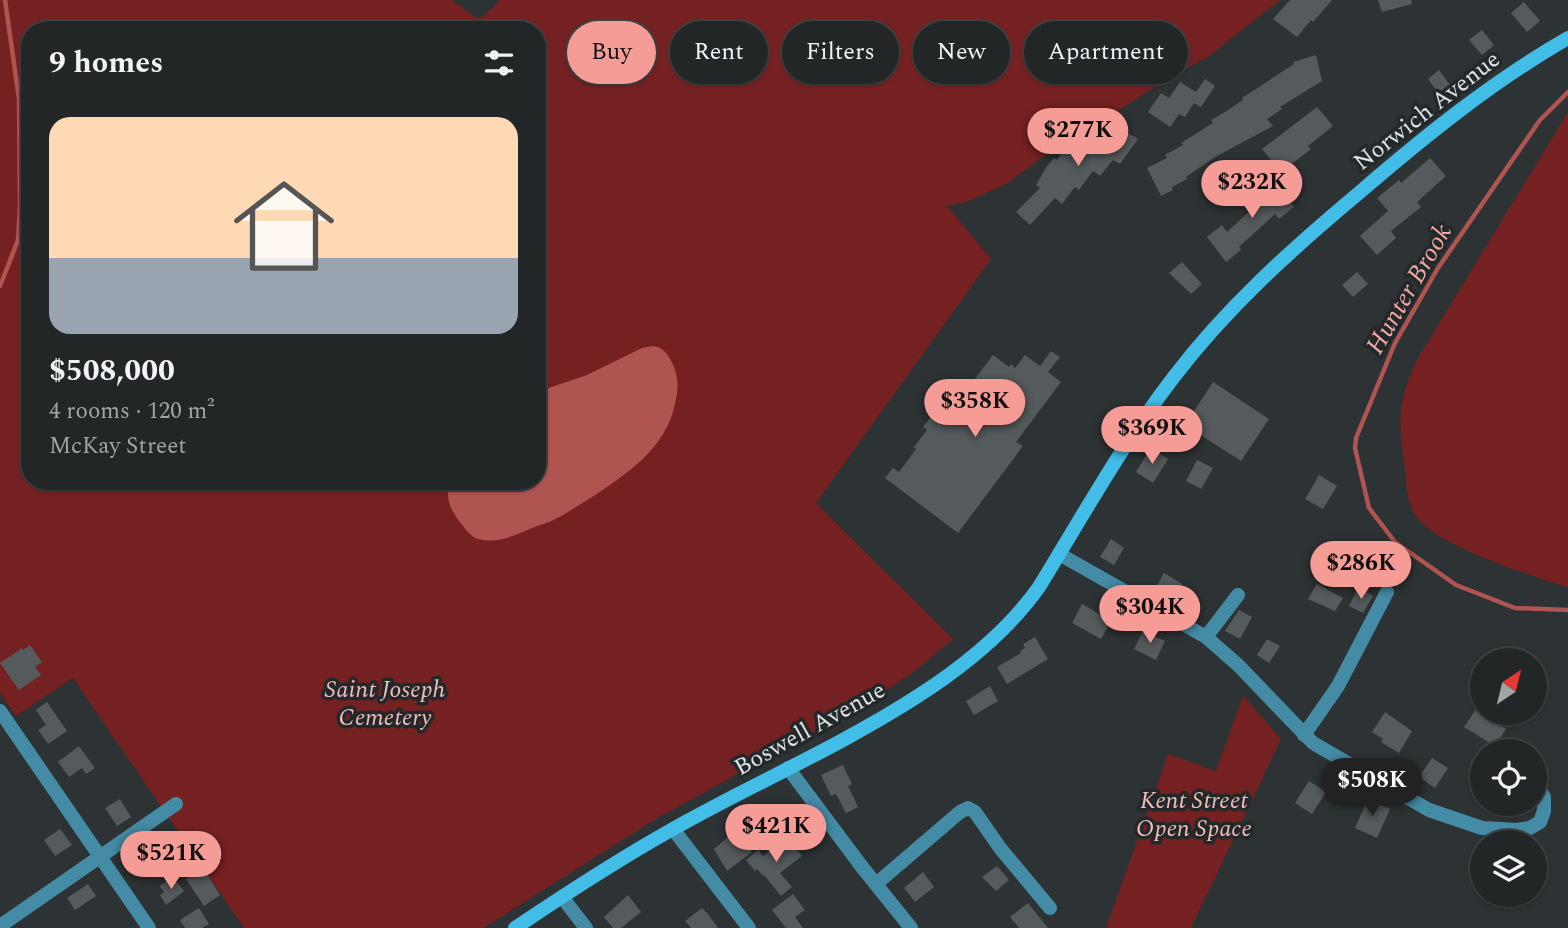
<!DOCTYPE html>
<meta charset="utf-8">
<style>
:root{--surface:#222627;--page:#2e3233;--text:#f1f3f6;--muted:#a2a5a7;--line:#3f4344;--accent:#f59c96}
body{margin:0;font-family:Spectral,serif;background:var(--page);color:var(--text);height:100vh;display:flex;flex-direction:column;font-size:26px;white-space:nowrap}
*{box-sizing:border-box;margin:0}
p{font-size:23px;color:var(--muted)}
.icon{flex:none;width:38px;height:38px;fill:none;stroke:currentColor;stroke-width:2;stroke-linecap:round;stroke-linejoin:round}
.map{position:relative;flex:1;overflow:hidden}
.sheet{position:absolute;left:21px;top:21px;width:525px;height:469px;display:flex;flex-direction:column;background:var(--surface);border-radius:28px;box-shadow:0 2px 5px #0004,0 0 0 2px var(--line)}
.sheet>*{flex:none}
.hud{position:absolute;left:567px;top:21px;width:665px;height:63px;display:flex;gap:14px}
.needle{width:46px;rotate:35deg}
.controls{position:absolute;left:1470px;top:648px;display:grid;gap:14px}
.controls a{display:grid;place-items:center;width:77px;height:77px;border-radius:50%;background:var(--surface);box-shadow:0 2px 5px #0004,0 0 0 2px var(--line);font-size:35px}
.price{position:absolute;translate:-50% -60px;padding:0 16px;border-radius:24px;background:var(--accent);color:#111;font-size:23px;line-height:46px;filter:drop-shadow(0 2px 4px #0008)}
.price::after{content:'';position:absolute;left:50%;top:42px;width:21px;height:16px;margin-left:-10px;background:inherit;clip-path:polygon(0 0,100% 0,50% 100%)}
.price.selected{background:#222;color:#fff}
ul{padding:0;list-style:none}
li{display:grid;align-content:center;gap:14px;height:371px;padding:0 28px}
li+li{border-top:2px solid var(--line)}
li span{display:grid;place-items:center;height:217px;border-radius:21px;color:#555}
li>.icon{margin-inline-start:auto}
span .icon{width:126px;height:126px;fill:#fffc;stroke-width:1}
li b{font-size:30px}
h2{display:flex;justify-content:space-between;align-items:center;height:84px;padding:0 28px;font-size:30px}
.tag{padding:0 24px;border-radius:32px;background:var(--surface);box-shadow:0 2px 5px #0004,0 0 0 2px var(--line);font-size:24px;line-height:63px}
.tag.selected{background:var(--accent);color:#111}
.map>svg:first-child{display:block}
</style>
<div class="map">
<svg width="1568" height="928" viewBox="0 0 1568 928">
<rect width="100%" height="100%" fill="#2d3234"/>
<!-- green -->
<g fill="#752122" fill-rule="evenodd">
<path d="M 0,0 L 452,0 L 475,17 L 480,18 L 492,9 L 499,0 L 1280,0 L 1209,56 L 1161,82 L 1108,118 L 1078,131 L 1006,184 L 966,202 L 947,206 L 991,259 L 816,503 L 953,639 L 916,670 L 872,700 L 656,819 L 483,928 L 244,928 L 73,678 L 16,716 L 0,693 ZM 30,30 L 537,30 L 537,481 L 30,481 Z"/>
<path d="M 1568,112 L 1568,587 C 1532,576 1427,544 1412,510 C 1406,496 1406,477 1404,462 C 1398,418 1398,405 1415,363 Z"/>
<path d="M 1243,696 L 1281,739 L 1191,928 L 1106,928 L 1168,754 L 1216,771 Z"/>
</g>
<!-- water -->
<path fill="#af5451" d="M 653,346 C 664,347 670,357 674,367 C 679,380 678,391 675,404 C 666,448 627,474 592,497 C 574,508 560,519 540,525 C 520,532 501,545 478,539 C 469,536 465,528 459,521 C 449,507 446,498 449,481 L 537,481 L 537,392 L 587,375 L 642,348 Z"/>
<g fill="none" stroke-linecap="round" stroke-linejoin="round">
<!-- stream -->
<g stroke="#af5451" stroke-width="4.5">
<path d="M 1568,92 L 1540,120 L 1438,268 L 1395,343 L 1356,438 L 1355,448 L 1369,508 L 1395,542 L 1456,585 L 1515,608 L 1568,610"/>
<path d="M 0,286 L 18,240 L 20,206 L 19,99 L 5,0"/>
</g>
</g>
<!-- building -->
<g fill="#555a5c">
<path d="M 1290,0 L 1332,0 L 1313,22 L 1311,20 L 1297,37 L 1273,19 Z"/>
<path d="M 1378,0 L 1411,0 L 1412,4 L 1382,12 Z"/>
<path d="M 1524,2 L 1540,21 L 1527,32 L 1511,13 Z"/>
<path d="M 1482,30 L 1494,45 L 1482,55 L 1469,40 Z"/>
<path d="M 1316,55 L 1322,81 L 1280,107 L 1282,109 L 1267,119 L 1273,126 L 1215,157 L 1186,177 L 1187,179 L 1172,187 L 1173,190 L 1161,196 L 1147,168 L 1167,158 L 1165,155 L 1183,145 L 1181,143 L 1213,123 L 1211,120 L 1225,112 L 1243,100 L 1242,98 L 1294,64 L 1293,62 Z"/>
<path d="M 1439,70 L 1455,92 L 1443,100 L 1428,79 Z"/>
<path d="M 1205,79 L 1215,86 L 1201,107 L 1194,103 L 1185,117 L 1179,114 L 1170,127 L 1148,112 L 1161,93 L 1169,98 L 1180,82 L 1196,92 Z"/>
<path d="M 1317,107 L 1333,126 L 1308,146 L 1311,149 L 1281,172 L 1262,149 Z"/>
<path d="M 1107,120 L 1138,139 L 1120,164 L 1113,160 L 1100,176 L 1093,171 L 1079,190 L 1075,187 L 1062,204 L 1055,198 L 1030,225 L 1016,212 L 1040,188 L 1036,185 L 1047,166 L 1054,158 L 1057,160 L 1071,142 L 1078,147 L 1089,131 L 1097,137 Z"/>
<path d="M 1430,158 L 1446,176 L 1417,202 L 1421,207 L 1391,231 L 1396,238 L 1377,255 L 1360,236 L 1388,211 L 1377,198 L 1399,180 L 1401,183 Z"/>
<path d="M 1274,175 L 1285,190 L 1282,192 L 1294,207 L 1279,219 L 1275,214 L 1239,247 L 1241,250 L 1226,262 L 1207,237 L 1222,225 L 1227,232 L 1263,199 L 1256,190 Z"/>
<path d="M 1182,262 L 1202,284 L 1191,294 L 1169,273 Z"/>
<path d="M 1357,272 L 1368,284 L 1353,297 L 1342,285 Z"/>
<path d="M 1051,351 L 1060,357 L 1048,372 L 1061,382 L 1016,442 L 1023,446 L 958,533 L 885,478 L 893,468 L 899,472 L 916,449 L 914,447 L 927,430 L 923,427 L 932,415 L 938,419 L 967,381 L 971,384 L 993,355 L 1009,367 L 1011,364 L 1015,368 L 1025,355 L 1040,366 Z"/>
<path d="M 1213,382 L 1269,419 L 1241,461 L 1185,425 Z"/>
<path d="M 1151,448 L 1168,459 L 1153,483 L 1136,472 Z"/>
<path d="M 1197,460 L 1213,468 L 1201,489 L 1186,481 Z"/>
<path d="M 1319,475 L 1337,486 L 1323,509 L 1305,499 Z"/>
<path d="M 1111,539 L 1124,548 L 1114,565 L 1100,557 Z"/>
<path d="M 1164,573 L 1182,584 L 1173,598 L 1156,587 Z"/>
<path d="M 1317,584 L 1343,598 L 1335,611 L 1308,599 Z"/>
<path d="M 1358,588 L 1373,596 L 1363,613 L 1349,606 Z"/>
<path d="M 1082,604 L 1111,621 L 1101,639 L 1072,623 Z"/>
<path d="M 1239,610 L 1252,617 L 1240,639 L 1225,631 Z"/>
<path d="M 1143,631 L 1165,641 L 1156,660 L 1134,649 Z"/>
<path d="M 1035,637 L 1048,659 L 1007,684 L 997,667 L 1021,653 L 1020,651 L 1025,648 L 1023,644 Z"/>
<path d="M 1267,639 L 1280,646 L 1269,663 L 1257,655 Z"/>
<path d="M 30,645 L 42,662 L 35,667 L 41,675 L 19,690 L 0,663 L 22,648 L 23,650 Z"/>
<path d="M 990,686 L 998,701 L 974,715 L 966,701 Z"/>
<path d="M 47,702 L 67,731 L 48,744 L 38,730 L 46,725 L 36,710 Z"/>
<path d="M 1476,709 L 1506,729 L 1495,746 L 1464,727 Z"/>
<path d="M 1385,712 L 1412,731 L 1399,753 L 1381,742 L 1383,739 L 1372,732 Z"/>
<path d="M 79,746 L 95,768 L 86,774 L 82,768 L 69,777 L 58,762 Z"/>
<path d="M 1432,758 L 1448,768 L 1435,788 L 1419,777 Z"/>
<path d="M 843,765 L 852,784 L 848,786 L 858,807 L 846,813 L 836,794 L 831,796 L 821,775 Z"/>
<path d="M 1309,781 L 1326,792 L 1312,814 L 1295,803 Z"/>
<path d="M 120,799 L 131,817 L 117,826 L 105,808 Z"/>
<path d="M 1368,799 L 1390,809 L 1377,838 L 1355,828 Z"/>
<path d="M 60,829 L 72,845 L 55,856 L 44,840 Z"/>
<path d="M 736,830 L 752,852 L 727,871 L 714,849 Z"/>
<path d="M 787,837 L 802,856 L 780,873 L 792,887 L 781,896 L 764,875 L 763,876 L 757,869 L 755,871 L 746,860 L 758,850 L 763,856 Z"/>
<path d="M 997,866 L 1009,880 L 996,891 L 982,877 Z"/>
<path d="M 203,868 L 220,895 L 204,906 L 186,879 Z"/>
<path d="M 923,872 L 934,887 L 915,902 L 904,888 Z"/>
<path d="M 173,877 L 184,891 L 166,905 L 160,895 L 164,892 L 160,886 Z"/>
<path d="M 88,884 L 96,896 L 75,910 L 67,898 Z"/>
<path d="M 793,894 L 805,910 L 795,917 L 803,928 L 786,928 L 772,910 Z"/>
<path d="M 628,895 L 641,912 L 621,928 L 613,928 L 604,917 Z"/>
<path d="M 1028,903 L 1048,928 L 1019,928 L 1010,917 Z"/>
<path d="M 199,908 L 209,924 L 202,928 L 185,928 L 180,920 Z"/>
<path d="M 702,908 L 707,913 L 718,928 L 691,928 L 685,921 Z"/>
</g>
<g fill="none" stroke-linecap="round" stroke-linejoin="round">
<!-- minor -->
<g stroke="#448ba5" stroke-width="14">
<path d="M 1059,554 L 1206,637 L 1238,665 L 1313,743 L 1429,810 L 1482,828 L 1517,830 L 1530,828 L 1540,822 L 1544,811 L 1544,797 L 1538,787"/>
<path d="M 1206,637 L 1238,595"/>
<path d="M 0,711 L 149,928"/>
<path d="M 1304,735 L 1338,686 L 1387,592"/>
<path d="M 788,768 L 862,867 L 911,928"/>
<path d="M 673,829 L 749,928"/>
<path d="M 876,884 L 960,812 L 968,808 L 975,812 L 1000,848 L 1050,908"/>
<path d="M 562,897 L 586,928"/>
<path d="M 0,926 L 176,804"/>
</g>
<!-- secondary -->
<path stroke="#41bde7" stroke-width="14" d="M 515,928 C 567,893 619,859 673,829 C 790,762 960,699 1039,587 C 1082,517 1123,443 1173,378 C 1227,307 1292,249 1360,192 C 1425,136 1493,81 1568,38"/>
</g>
<g text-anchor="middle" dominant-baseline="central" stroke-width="7" stroke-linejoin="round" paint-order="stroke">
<!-- street labels -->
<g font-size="24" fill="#dee2e3" stroke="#23282a">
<text transform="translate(1427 111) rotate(-38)">Norwich Avenue</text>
<text transform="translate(810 729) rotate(-29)">Boswell Avenue</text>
</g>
<!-- park labels -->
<g font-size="24" font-style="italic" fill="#f1bdb9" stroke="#23282a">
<text x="385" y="690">Saint Joseph<tspan x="385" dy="28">Cemetery</tspan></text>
<text x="1194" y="801">Kent Street<tspan x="1194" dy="28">Open Space</tspan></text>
</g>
<!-- water labels -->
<g font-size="26" font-style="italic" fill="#f3a8a2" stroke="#23282a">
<text transform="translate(1409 289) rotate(-60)">Hunter Brook</text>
</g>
</g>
</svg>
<div class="controls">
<a><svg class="needle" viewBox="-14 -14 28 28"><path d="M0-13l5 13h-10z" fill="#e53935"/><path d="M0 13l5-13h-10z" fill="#a2a5a7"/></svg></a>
<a><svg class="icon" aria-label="locate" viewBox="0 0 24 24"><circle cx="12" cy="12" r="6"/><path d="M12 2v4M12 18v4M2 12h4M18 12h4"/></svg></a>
<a><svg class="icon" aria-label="layers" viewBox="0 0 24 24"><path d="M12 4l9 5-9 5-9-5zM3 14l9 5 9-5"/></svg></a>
</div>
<b class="price" style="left:1078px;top:168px">$277K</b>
<b class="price" style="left:1252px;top:220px">$232K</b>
<b class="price" style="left:975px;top:439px">$358K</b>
<b class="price" style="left:1152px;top:466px">$369K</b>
<b class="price" style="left:1361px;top:601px">$286K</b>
<b class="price" style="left:1150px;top:645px">$304K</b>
<b class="price selected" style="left:1372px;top:818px">$508K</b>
<b class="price" style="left:776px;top:864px">$421K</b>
<b class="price" style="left:171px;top:891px">$521K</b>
<div class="hud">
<a class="tag selected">Buy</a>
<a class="tag">Rent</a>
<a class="tag">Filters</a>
<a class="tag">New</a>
<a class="tag">Apartment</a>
</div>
<section class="sheet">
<h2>9 homes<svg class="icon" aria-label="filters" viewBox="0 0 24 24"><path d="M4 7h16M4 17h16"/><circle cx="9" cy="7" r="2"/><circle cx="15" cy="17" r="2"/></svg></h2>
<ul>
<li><span style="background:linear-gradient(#ffd9b3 65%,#9aa5b1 0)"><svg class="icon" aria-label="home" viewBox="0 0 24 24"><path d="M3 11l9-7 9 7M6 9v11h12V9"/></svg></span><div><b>$508,000</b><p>4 rooms · 120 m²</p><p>McKay Street</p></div></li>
</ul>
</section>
</div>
